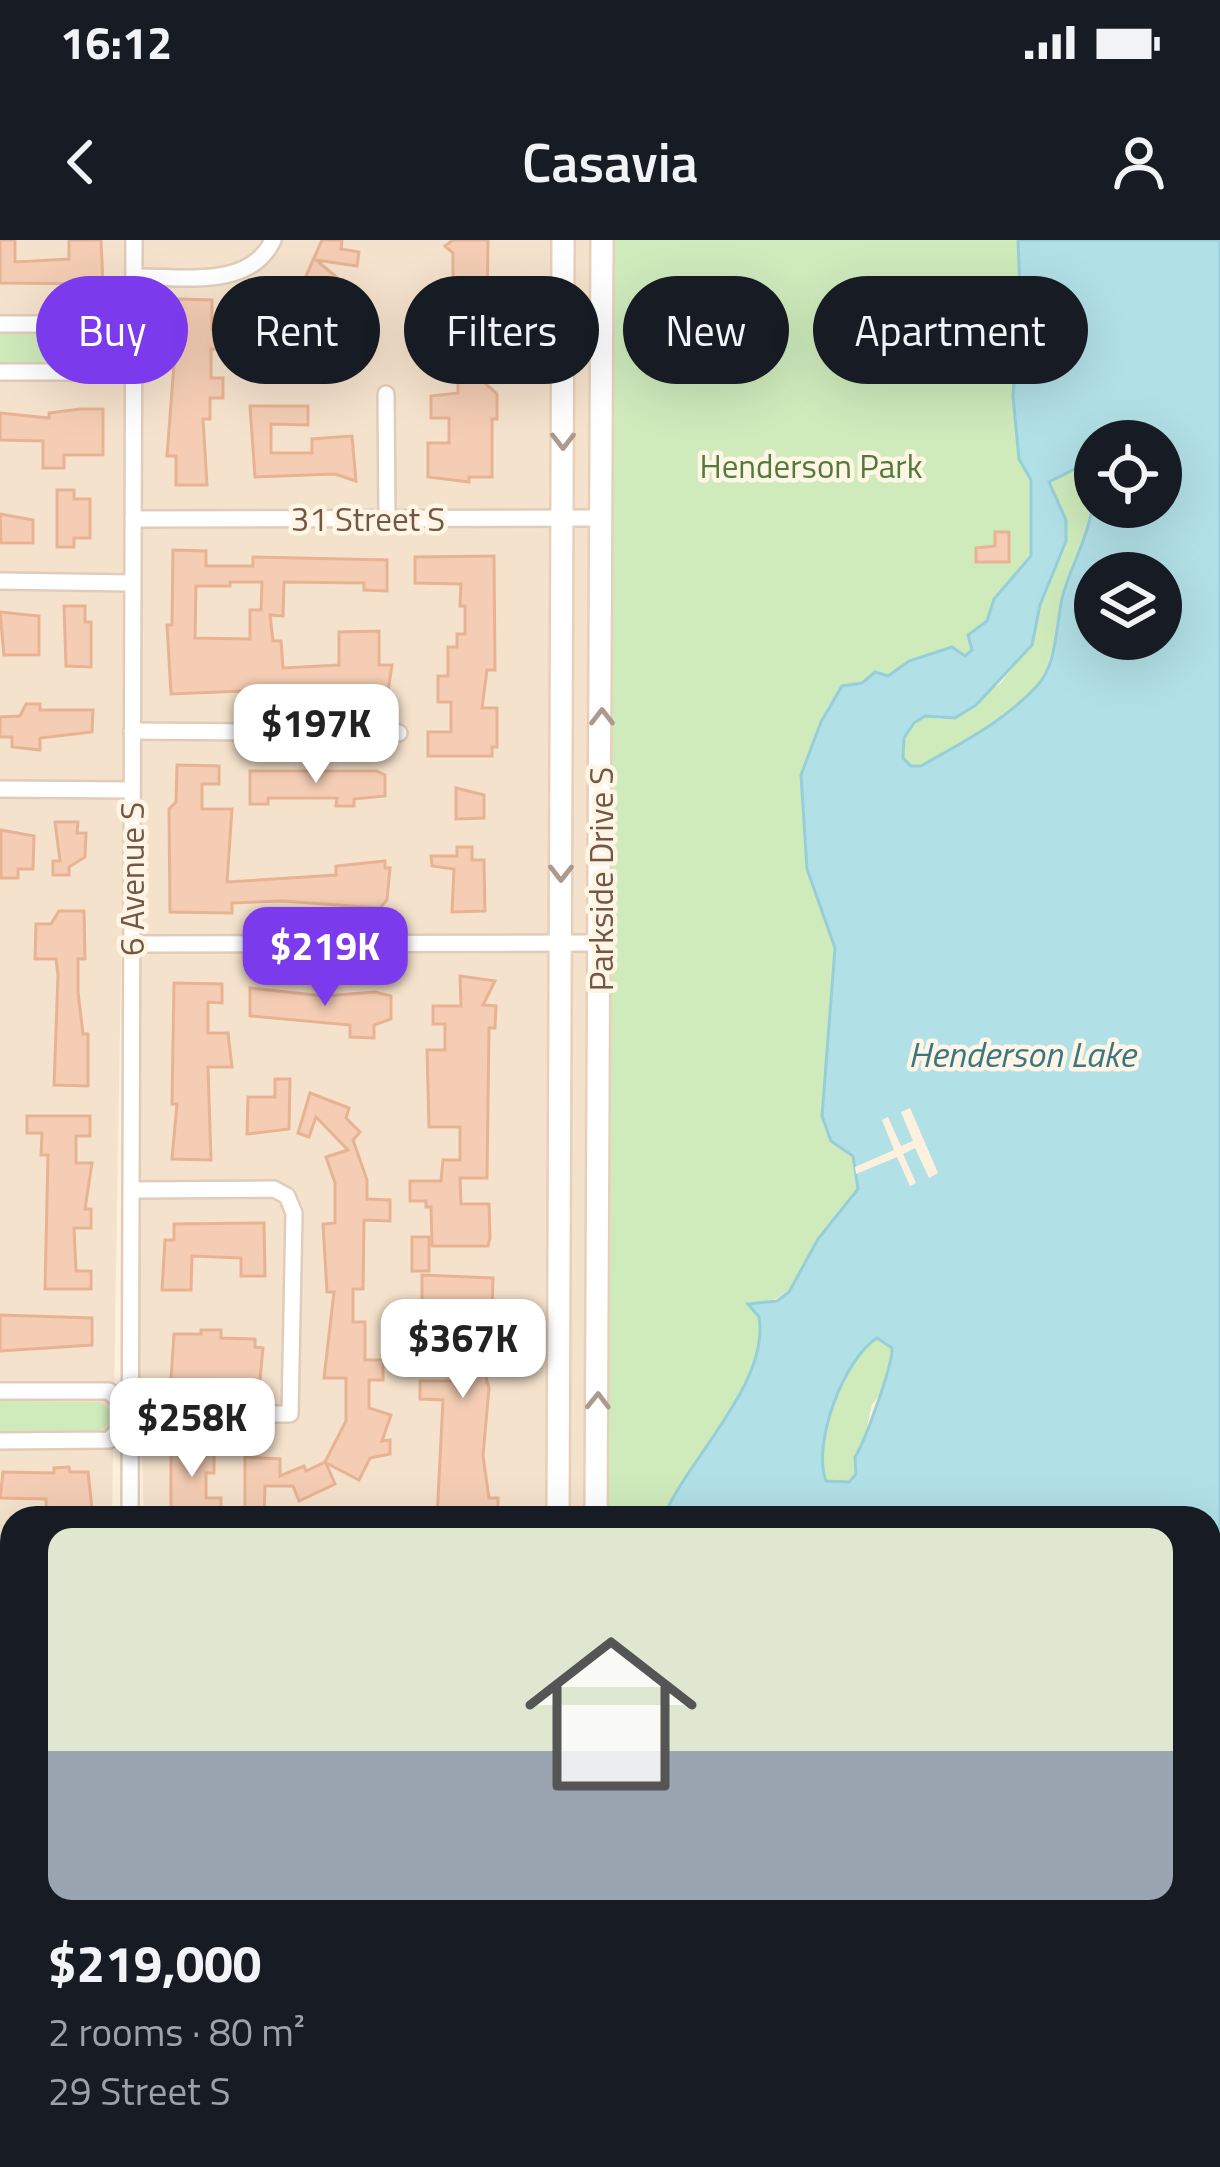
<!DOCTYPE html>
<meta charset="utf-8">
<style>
:root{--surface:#171b24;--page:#20242c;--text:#f1f3f6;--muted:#9ea1a6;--accent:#7c3aed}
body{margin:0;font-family:"Titillium Web",sans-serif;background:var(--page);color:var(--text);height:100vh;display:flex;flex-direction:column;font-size:45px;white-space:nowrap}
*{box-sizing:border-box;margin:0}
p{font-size:39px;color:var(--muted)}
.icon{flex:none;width:66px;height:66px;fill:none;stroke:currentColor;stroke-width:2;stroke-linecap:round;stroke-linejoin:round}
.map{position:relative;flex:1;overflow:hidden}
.panel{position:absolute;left:0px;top:1266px;width:1221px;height:663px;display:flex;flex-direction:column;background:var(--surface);border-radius:36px 36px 0 0;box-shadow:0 12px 48px #0002}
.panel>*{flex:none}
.banner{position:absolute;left:36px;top:36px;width:1149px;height:108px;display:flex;gap:24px}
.controls{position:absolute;left:1074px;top:180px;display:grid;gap:24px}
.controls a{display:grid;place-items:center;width:108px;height:108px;border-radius:50%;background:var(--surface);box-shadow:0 12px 48px #0002;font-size:60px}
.price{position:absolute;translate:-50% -102px;padding:0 27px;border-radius:24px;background:#fff;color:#222;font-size:39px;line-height:78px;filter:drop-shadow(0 3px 6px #0008)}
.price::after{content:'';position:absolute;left:50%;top:72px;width:36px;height:27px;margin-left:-18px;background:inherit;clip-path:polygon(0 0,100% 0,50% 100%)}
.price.selected{background:var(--accent);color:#fff}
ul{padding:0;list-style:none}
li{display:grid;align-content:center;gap:24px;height:636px;padding:0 48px}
li span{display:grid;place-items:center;height:372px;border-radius:24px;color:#555}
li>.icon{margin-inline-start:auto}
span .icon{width:216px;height:216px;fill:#fffc;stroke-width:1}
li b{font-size:51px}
.chip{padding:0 42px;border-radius:54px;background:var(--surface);box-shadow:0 12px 48px #0002;font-size:42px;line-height:108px}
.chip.selected{background:var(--accent);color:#fff}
.status{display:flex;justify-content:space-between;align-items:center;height:84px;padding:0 60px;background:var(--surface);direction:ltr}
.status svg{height:33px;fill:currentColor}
header{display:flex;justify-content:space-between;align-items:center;height:156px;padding:0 48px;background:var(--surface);font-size:54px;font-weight:600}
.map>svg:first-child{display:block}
</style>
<div class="status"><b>16:12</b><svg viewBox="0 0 49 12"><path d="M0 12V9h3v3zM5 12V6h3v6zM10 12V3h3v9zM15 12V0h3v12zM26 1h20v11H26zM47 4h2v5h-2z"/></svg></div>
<header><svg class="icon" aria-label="back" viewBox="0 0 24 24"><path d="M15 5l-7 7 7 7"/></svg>Casavia<svg class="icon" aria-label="person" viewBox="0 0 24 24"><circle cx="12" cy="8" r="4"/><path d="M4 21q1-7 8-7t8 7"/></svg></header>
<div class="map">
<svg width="1220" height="1927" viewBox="0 0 1220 1927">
<rect width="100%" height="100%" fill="#fdf1de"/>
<!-- residential -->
<path fill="#f5e2cc" d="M 0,0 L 604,0 L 596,1278 L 144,1278 L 133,950 L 132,59 L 112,1278 L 12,1278 L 12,1917 L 374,1917 L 374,1927 L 0,1927 Z"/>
<!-- green -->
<g fill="#cfebbc">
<path d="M 602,0 L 1018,0 L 1020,50 L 1013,156 L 1031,240 L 1031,316 L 994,359 L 987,381 L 969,395 L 972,410 L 964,416 L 952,408 L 840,456 L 828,466 L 801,535 L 807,629 L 835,708 L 822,876 L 831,901 L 853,916 L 858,949 C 848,967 834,979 822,995 C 795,1032 803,1059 749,1065 L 759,1076 C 770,1142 688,1218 663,1278 L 596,1278 Z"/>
<path d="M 0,84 L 134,84 L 133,132 L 0,132 Z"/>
<path d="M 1081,225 L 1091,255 L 1087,305 L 1062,358 L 1058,392 L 1041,444 L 1014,473 L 921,526 L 911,526 L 903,518 L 904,498 L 914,482 L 926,476 L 940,479 L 1000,444 L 1031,405 L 1040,365 L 1066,301 L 1049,242 Z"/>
<path d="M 876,1098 L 892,1108 L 888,1143 L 872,1165 L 856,1234 L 849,1242 L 826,1241 C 812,1204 843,1121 876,1098 Z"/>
<path d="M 0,1161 L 99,1162 L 112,1171 L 113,1181 L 99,1191 L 0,1191 Z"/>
<path d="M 1209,1617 L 1220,1623 L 1220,1927 L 386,1927 L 386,1917 L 1209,1917 Z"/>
</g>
<!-- water -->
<path fill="#b2e0e7" stroke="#97cfd9" stroke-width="3" fill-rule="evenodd" d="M 1018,0 L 1220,0 L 1220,1623 L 1209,1617 L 1209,1278 L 663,1278 C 688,1218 770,1143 759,1077 L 748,1064 L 777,1061 L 789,1052 L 818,999 L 858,949 L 853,916 L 831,901 L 822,876 L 835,708 L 807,629 L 801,535 L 821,482 L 842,446 L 862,443 L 875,432 L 888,436 L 909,421 L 952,407 L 965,416 L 972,410 L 968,395 L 987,381 L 994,359 L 1031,316 L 1031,240 L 1019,219 L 1013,156 L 1020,50 ZM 1095,201 L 1161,201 L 1161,267 L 1095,267 ZM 1081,226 C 1111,269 1071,317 1062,359 C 1056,386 1057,426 1036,447 C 1003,482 963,502 921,526 L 911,526 L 903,518 L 904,498 L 914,483 L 925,476 L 955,478 L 976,465 L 1032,405 L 1040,365 L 1066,301 L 1066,280 L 1049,242 ZM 1095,333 L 1161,333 L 1161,399 L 1095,399 ZM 877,1098 L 892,1108 C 893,1126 864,1203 855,1217 L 856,1234 L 849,1242 L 826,1241 C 812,1204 843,1120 877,1098 Z"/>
<!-- pier -->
<path fill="#fdf1de" d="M 910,868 L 938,933 L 929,938 L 915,908 L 903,914 L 916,943 L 910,946 L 897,917 L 856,934 L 855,927 L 894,910 L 882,880 L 888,877 L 901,906 L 913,901 L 901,872 Z"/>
<!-- building -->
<g fill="#f4cdb4" stroke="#e8b393" stroke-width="3" fill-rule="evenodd">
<path d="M 0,0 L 15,0 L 15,22 L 69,19 L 69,0 L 101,0 L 103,44 L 0,43 Z"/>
<path d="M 322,0 L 342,0 L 341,9 L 359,12 L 357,26 L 316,20 L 346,45 L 336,58 L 306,36 Z"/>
<path d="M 453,0 L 488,0 L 486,144 L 497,154 L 497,179 L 492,179 L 492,237 L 469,237 L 469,242 L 428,237 L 428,203 L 449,203 L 449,178 L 431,178 L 431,156 L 458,153 L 458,87 L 436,87 L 441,50 L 453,51 L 453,13 L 445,6 Z"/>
<path d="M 299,51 L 312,70 L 288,91 L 294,99 L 276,112 L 263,94 L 280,82 L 272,71 Z"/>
<path d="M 179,59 L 212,60 L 212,90 L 226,90 L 226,109 L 211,109 L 211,138 L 223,138 L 223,158 L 210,158 L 210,179 L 203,179 L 207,245 L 176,245 L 176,216 L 167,216 Z"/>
<path d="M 250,166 L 308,166 L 308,185 L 271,184 L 271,213 L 312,213 L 312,199 L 352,196 L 356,241 L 335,234 L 255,237 Z"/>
<path d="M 80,169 L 103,169 L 103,215 L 64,215 L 64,228 L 43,228 L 43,201 L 0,200 L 0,173 L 49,178 L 49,173 Z"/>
<path d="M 57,250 L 74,250 L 74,259 L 90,259 L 90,298 L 74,298 L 74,307 L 57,307 Z"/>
<path d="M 0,274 L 33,280 L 33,303 L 1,303 Z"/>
<path d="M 995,292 L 1009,292 L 1009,322 L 976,322 L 976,308 L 995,306 Z"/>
<path d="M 173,310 L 206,311 L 206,326 L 253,326 L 253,317 L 387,320 L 387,351 L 364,350 L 364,343 L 284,342 L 283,376 L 270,375 L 273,401 L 281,401 L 283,428 L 339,425 L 339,392 L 379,391 L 379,425 L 392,425 L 388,451 L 342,447 L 171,454 L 167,385 L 172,385 ZM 230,342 L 262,342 L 261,370 L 250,370 L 250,399 L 195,398 L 196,346 L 230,346 Z"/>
<path d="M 494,316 L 495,430 L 487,430 L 482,468 L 497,468 L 497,507 L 492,507 L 492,516 L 428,516 L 428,492 L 451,492 L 451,462 L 438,462 L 438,436 L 448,436 L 448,407 L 457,407 L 457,394 L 465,394 L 465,366 L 460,366 L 461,344 L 415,343 L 415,317 Z"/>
<path d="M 64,366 L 85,366 L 85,382 L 91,382 L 91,427 L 66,426 Z"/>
<path d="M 0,372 L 39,376 L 39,415 L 4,415 Z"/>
<path d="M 26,464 L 40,464 L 40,470 L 93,470 L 92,492 L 40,498 L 40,510 L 12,507 L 12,497 L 0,497 L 0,477 L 20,476 Z"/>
<path d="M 177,525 L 219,526 L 219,544 L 202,544 L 202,569 L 232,569 L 227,642 L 336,635 L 336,626 L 385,621 L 385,628 L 390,628 L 387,660 L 380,668 L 282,661 L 232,663 L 232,673 L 170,672 L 169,569 L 176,562 Z"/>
<path d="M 250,531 L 376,531 L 385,535 L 385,556 L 354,559 L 354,566 L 336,566 L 337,558 L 268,558 L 268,564 L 250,564 Z"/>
<path d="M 456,548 L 484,555 L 484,578 L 456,579 Z"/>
<path d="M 55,582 L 78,582 L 77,593 L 86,593 L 85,617 L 69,627 L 69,635 L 53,635 L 53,621 L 60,621 Z"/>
<path d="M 1,590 L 34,596 L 33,629 L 18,629 L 18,638 L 1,638 Z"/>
<path d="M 457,607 L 472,607 L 472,620 L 484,620 L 485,671 L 452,672 L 454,629 L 432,626 L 431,616 L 457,616 Z"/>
<path d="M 59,671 L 84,671 L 85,719 L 78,719 L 78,752 L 83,794 L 88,794 L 88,846 L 54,845 L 58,735 L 56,719 L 35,719 L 36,684 L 51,684 Z"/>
<path d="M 460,736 L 495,741 L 483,765 L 496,766 L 495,788 L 489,788 L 487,938 L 460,938 L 461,964 L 489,964 L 490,998 L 488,1006 L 432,1006 L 431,967 L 426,967 L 426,961 L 410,961 L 410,941 L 441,941 L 443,920 L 460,920 L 460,887 L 429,887 L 427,810 L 445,810 L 445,784 L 433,784 L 433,766 L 461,766 Z"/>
<path d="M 174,743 L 222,744 L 222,763 L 208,762 L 208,793 L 228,793 L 232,827 L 208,827 L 211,920 L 172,919 L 177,864 L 172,864 Z"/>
<path d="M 250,748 L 324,756 L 375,752 L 391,756 L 391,779 L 374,785 L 374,798 L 350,797 L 350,785 L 250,776 Z"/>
<path d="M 275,839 L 290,839 L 289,889 L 247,894 L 248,857 L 275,857 Z"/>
<path d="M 310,853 L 349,868 L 346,878 L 360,892 L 353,900 L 367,940 L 367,959 L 390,960 L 390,981 L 364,980 L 363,1049 L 353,1049 L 353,1082 L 365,1082 L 365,1120 L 383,1120 L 383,1140 L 369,1140 L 369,1168 L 391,1175 L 382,1201 L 390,1200 L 390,1214 L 370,1218 L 359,1240 L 326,1223 L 335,1244 L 299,1261 L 293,1246 L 265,1246 L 264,1278 L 245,1278 L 245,1217 L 280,1219 L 280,1236 L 304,1226 L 306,1231 L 325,1222 L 346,1181 L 346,1138 L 324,1138 L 334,1052 L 327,1052 L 323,984 L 335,983 L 335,943 L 326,917 L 348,910 L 316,877 L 309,897 L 298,893 Z"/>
<path d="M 27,876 L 90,876 L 90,896 L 76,896 L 76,923 L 92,923 L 85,969 L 91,969 L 91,988 L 74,988 L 76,1031 L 91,1031 L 91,1049 L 45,1049 L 48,915 L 41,915 L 42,893 L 27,893 Z"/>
<path d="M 264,983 L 265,1036 L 241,1036 L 241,1018 L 192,1016 L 191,1050 L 162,1050 L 165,1000 L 174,1000 L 174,984 Z"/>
<rect x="412" y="997" width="17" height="34"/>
<path d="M 422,1035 L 493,1038 L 492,1070 L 483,1073 L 482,1123 L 489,1148 L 483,1216 L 489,1258 L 498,1258 L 498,1278 L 437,1278 L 443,1160 L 420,1159 L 420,1141 L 458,1141 L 458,1066 L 422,1062 Z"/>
<path d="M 0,1075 L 92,1078 L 92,1105 L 0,1111 Z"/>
<path d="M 201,1090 L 221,1090 L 221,1098 L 255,1099 L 255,1107 L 263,1108 L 260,1140 L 171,1139 L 174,1094 L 201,1094 Z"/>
<path d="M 214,1201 L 214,1233 L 206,1233 L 206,1258 L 221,1258 L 221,1272 L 213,1272 L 213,1278 L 171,1278 L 171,1202 Z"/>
<path d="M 69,1227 L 70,1232 L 88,1232 L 93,1278 L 46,1278 L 46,1259 L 0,1258 L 3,1232 L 54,1233 L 54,1228 Z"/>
</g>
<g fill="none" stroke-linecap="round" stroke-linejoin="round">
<defs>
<g id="street">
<path d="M 135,37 C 181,36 250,50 273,0"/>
<path d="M 0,84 L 134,84"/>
<path d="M 0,132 L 133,132"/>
<path d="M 386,154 L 387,279"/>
<path d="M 133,279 L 603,278"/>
<path d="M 0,341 L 131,343"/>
<path d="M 132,491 L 399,493"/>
<path d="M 0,549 L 131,550"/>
<path d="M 133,704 L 600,703"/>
<path d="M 133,950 L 274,949 L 287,956 L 294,973 L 290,1174 L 133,1174"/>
<path d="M 0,1151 L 109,1151 L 133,1174"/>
<path d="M 0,1201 L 109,1200 L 133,1174"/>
<path d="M 130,1278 L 134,0"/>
<path d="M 0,1418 L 12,1418"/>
<path d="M 0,1672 L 12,1672"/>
<path d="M 0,1925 L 198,1926"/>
</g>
<g id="secondary">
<path d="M 558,1278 L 563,0"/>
<path d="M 596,1278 L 602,0"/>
<path d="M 807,1927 L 807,1917"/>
<path d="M 839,1927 L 839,1917"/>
</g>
</defs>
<!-- street casing -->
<use href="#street" stroke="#e1ccba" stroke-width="20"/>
<!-- secondary casing -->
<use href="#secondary" stroke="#e9cfb9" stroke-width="26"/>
<!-- street -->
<use href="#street" stroke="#fff" stroke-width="15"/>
<!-- secondary -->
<use href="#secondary" stroke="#fff" stroke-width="21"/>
</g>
<!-- one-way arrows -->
<defs><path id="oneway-chevron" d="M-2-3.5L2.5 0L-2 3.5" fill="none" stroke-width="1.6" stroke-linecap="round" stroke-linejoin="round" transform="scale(3)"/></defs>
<g stroke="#ac9a8f">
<use href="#oneway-chevron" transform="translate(563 201) rotate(90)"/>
<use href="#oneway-chevron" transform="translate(602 477) rotate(-90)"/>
<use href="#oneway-chevron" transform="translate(561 633) rotate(90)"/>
<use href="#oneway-chevron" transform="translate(598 1161) rotate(-89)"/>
</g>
<g text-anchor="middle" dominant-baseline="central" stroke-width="9" stroke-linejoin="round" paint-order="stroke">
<!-- park labels -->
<g font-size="33" fill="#4f7b3c" stroke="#fff5e5">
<text x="811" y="226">Henderson Park</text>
</g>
<!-- street labels -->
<g font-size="33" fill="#745645" stroke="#fff5e5">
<text x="368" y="279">31 Street S</text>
<text transform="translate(132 639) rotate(-90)">6 Avenue S</text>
<text transform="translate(601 639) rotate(-90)">Parkside Drive S</text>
</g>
<!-- water labels -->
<g font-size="36" font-style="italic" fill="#3b7782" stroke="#fff5e5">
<text x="1022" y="813">Henderson Lake</text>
</g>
</g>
</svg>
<div class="controls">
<a><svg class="icon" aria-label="locate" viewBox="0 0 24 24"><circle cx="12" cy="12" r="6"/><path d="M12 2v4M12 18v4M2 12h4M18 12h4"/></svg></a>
<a><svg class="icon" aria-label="layers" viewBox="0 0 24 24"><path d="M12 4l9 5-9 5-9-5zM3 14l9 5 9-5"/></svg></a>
</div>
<b class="price" style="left:316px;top:546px">$197K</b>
<b class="price selected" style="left:325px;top:769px">$219K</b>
<b class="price" style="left:463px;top:1161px">$367K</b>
<b class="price" style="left:192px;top:1240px">$258K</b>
<div class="banner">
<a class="chip selected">Buy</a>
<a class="chip">Rent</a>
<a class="chip">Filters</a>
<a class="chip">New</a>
<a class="chip">Apartment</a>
</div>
<section class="panel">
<ul>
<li><span style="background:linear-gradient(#dfe7d0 60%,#9aa5b1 0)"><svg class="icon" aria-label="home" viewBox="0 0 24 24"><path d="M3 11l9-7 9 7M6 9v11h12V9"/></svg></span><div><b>$219,000</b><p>2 rooms · 80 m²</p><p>29 Street S</p></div></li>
</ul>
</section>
</div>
